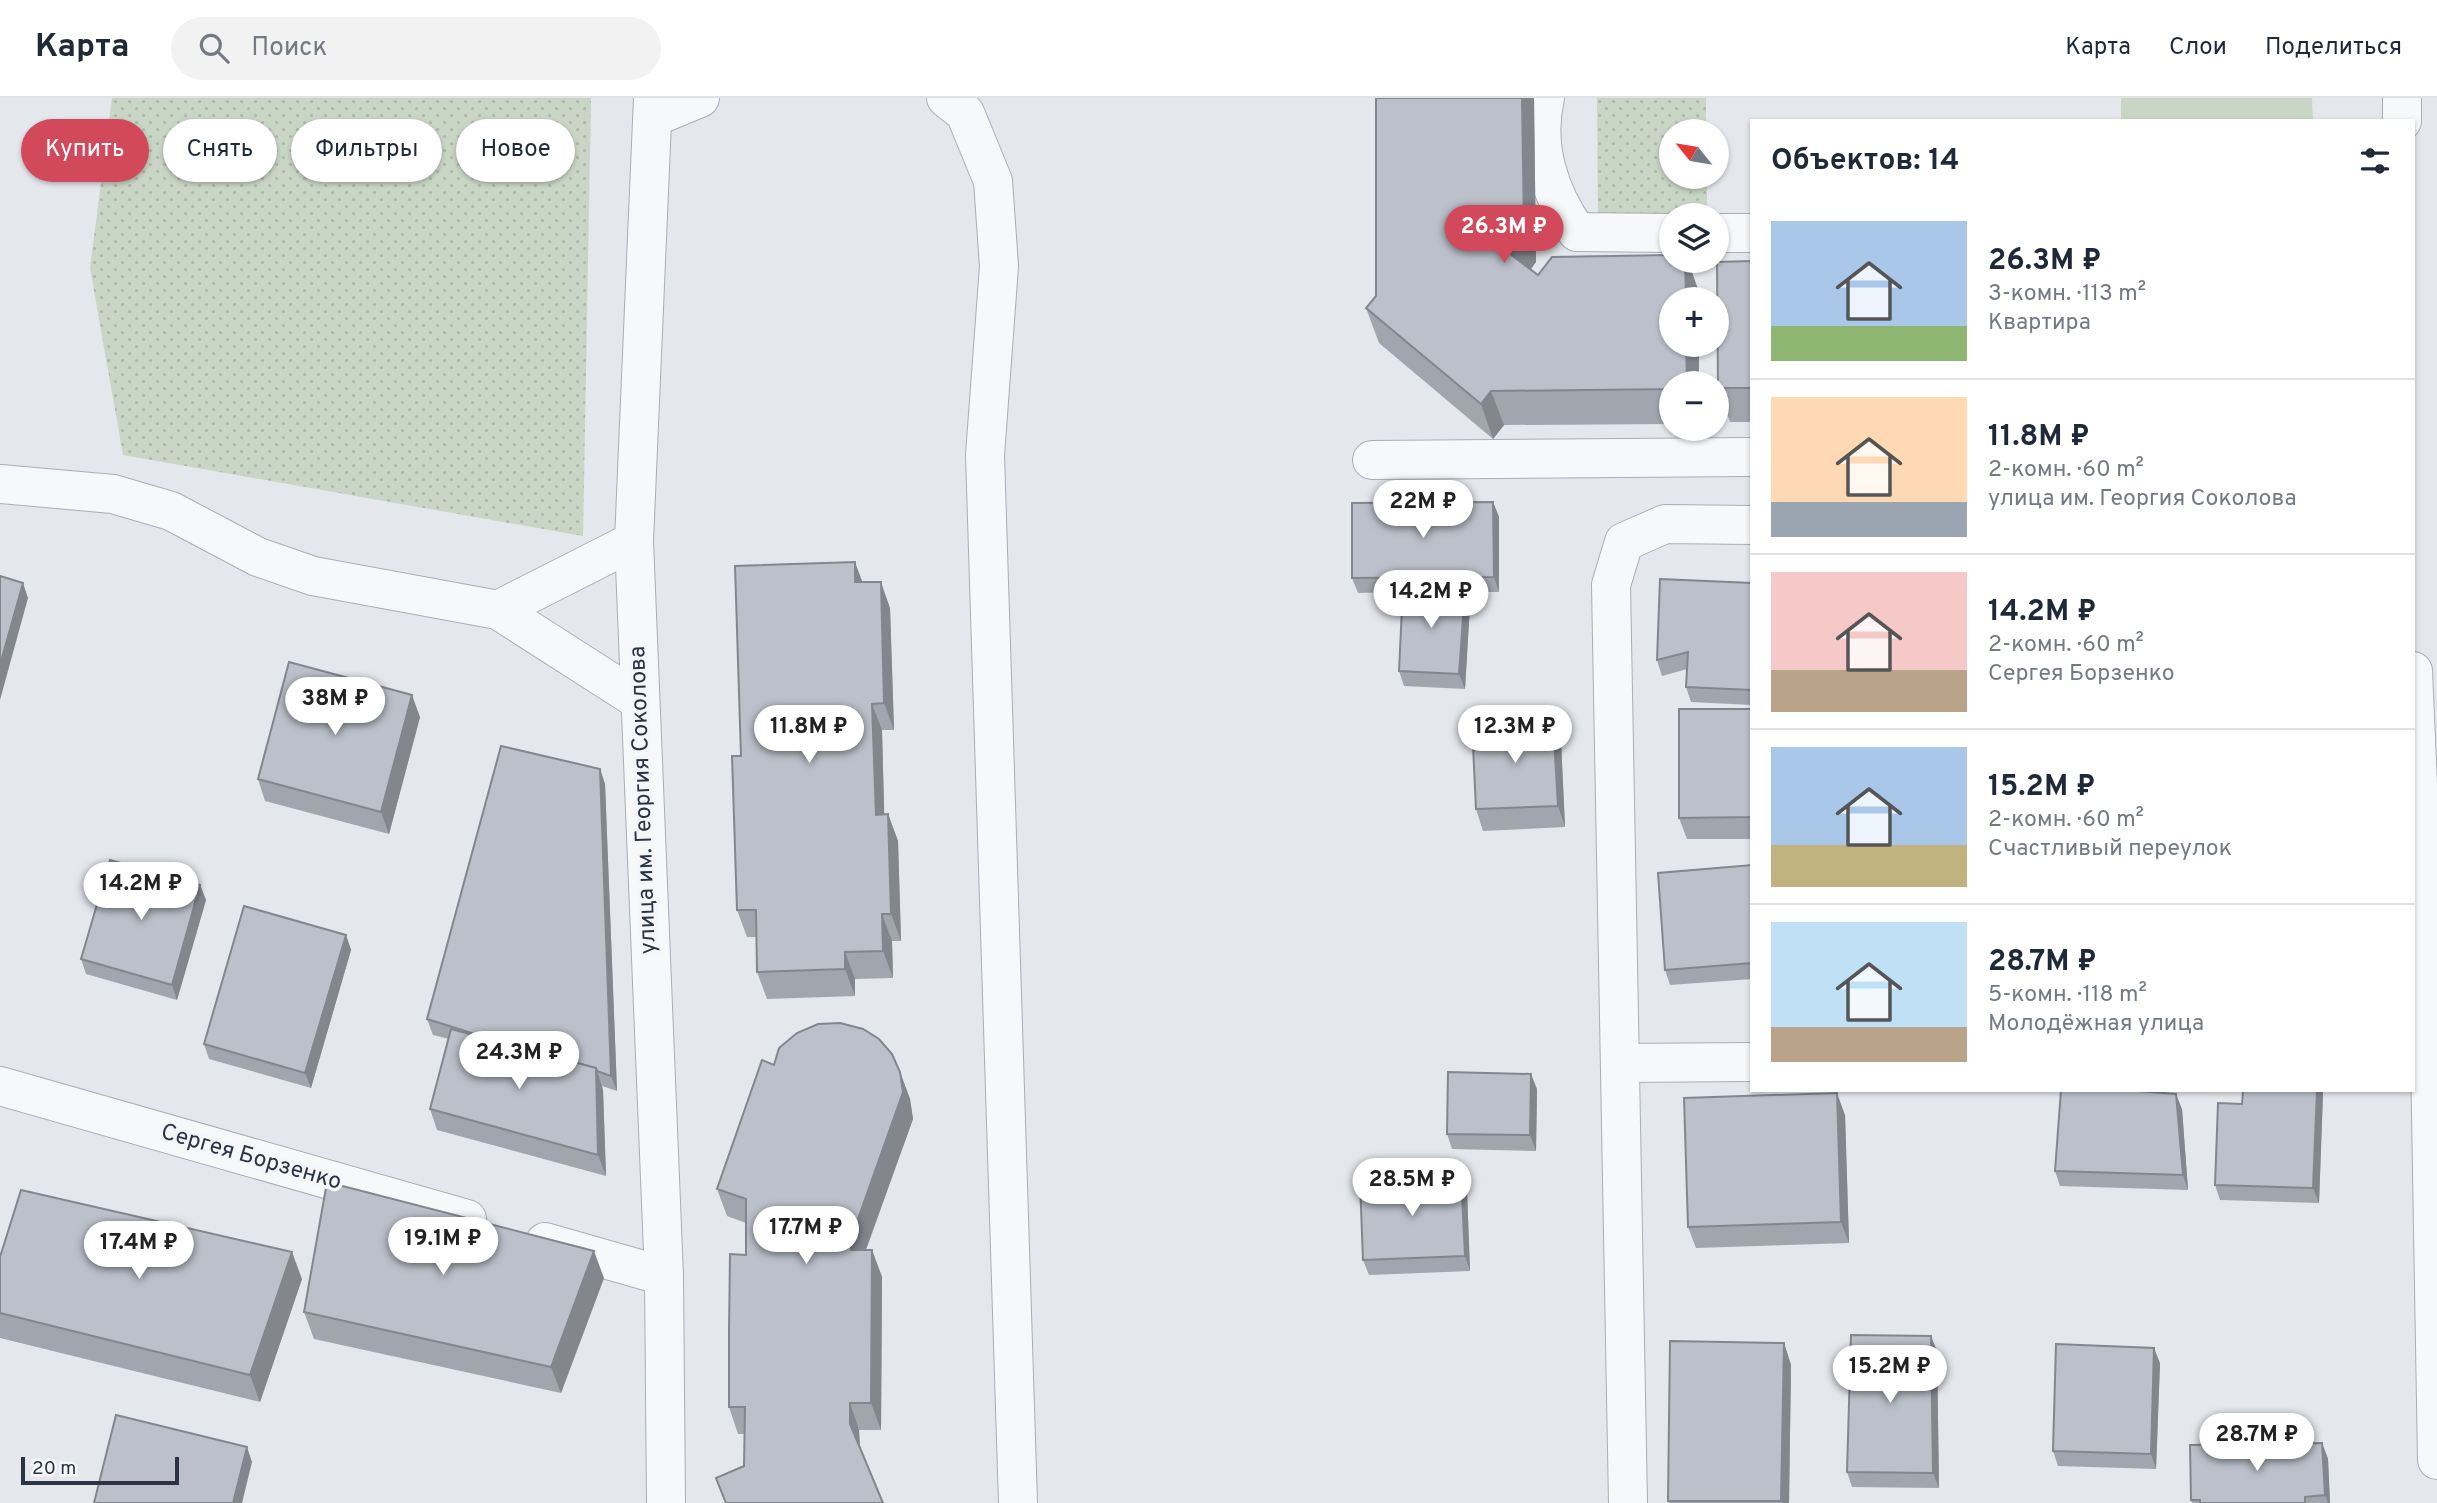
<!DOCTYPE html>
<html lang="ru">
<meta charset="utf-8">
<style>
:root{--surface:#fff;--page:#f2f2f3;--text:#1f2937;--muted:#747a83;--line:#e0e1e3;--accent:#d1495b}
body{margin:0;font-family:Overpass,sans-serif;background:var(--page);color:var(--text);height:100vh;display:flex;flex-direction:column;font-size:26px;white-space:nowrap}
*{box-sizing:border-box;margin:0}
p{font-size:23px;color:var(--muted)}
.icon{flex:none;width:38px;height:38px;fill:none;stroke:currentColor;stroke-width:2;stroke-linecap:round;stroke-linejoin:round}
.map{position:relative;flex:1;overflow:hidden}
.panel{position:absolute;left:1750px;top:21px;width:665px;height:973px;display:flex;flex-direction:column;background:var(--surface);border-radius:0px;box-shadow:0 2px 5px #0004}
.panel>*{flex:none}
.guide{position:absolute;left:21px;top:21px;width:665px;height:63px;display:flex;gap:14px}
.needle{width:46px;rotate:300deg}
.fabs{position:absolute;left:1659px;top:21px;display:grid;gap:14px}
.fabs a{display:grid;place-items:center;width:70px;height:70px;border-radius:50%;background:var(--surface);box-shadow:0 2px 5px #0004;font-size:35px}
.scale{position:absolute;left:21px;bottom:18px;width:158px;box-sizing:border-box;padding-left:7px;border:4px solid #2b3445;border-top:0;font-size:19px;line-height:24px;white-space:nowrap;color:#2b3445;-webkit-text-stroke:5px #f4f6f9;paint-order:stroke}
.price{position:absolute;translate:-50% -60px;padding:0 16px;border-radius:24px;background:#fff;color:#222;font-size:23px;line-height:46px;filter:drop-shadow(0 2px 4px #0008)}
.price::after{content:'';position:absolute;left:50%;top:42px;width:21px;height:16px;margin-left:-10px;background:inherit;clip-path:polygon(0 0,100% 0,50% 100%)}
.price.on{background:var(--accent);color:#fff}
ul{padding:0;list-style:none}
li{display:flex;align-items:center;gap:21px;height:175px;padding:0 21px}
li+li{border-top:2px solid var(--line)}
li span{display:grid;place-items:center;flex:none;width:196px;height:140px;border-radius:0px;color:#555}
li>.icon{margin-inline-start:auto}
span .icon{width:84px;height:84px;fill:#fffc;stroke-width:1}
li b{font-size:30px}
h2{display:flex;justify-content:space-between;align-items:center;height:84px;padding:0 21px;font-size:30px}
.pill{padding:0 24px;border-radius:32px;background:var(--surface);box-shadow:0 2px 5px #0004;font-size:24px;line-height:63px}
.pill.on{background:var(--accent);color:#fff}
header{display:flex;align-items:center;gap:42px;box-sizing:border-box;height:98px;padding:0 35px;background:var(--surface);border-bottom:2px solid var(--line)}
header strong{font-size:33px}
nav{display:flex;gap:38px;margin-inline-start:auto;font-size:24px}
.search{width:490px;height:63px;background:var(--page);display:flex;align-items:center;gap:18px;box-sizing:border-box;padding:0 24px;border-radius:38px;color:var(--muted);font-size:26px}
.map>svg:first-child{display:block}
</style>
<header>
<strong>Карта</strong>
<div class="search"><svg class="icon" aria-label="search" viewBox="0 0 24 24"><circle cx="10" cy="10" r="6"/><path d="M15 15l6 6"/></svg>Поиск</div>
<nav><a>Карта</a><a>Слои</a><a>Поделиться</a></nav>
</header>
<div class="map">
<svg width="2437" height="1405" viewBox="0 0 2437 1405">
<defs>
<pattern id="green-dots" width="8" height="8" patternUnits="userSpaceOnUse" patternTransform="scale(1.75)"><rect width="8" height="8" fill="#c9d6c5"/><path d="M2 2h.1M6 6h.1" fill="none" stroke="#adb8ab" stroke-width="1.8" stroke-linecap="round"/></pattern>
</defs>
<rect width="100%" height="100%" fill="#e4e7ec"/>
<!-- green -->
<g fill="url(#green-dots)">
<path d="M 112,0 L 591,0 L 583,438 L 123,357 L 90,170 Z"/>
<path d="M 1597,0 L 1706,0 L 1706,33 L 1671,33 L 1671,79 L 1707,79 L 1707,117 L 1671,117 L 1598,128 Z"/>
</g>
<!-- pitch -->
<path fill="#c9d6c5" d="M 2121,0 L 2312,0 L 2313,23 L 2121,23 Z"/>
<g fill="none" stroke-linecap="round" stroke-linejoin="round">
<defs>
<g id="minor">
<path d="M 653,0 L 634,443 L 664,1178 L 666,1405"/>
<path d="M 946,0 L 965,15 L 993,83 L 999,168 L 985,357 L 1018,1405"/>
<path d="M 1545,0 C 1534,48 1549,95 1577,134 L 1671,135"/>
<path d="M 2402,0 L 2402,23"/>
<path d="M 654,19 L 700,0"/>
<path d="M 1717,135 L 1752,135"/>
<path d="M 1372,362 L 1752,359"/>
<path d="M 0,386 L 113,396 L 171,413 L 258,459 L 313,478 L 498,512 L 640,603"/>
<path d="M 498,512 L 634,443"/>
<path d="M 2413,573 L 2430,958 L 2437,1362"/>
<path d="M 1621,965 L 1752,964"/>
<path d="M 0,988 L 467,1121"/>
<path d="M 545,1144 L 664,1178"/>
<path d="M 1628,1405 L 1611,487 L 1624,444 L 1665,426 L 1752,427"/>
</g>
</defs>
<!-- minor casing -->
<use href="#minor" stroke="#a9aeb7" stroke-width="40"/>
<!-- minor -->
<use href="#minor" stroke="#f7f8fa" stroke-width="38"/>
</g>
<!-- wall -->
<g fill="#a1a5ae">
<path d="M 1376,0 L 1534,0 L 1536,164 L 1531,171 L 1538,177 L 1698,191 L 1698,201 L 1671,201 L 1699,247 L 1699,285 L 1671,285 L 1671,326 L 1504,327 L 1493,341 L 1379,245 L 1366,210 L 1376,198 Z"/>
<path d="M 1752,163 L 1752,324 L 1730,324 L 1718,290 Z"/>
<path d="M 1493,404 L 1499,419 L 1499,494 L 1466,494 L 1470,507 L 1465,591 L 1404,588 L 1399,573 L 1403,494 L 1358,495 L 1352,480 Z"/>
<path d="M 862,484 L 890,510 L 894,632 L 882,632 L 884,716 L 888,716 L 898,743 L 901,843 L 892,843 L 893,880 L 855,881 L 855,898 L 767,901 L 757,874 L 757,839 L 747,839 L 737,812 L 741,658 Z"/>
<path d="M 1752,485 L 1752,607 L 1691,604 L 1686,589 L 1687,571 L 1662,578 L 1657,562 Z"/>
<path d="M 1752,611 L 1752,741 L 1687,741 L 1679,720 Z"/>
<path d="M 420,619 L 389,736 L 265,703 L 258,681 Z"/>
<path d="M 1553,622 L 1561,643 L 1565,729 L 1483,733 L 1476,711 Z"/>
<path d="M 600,671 L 605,686 L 617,993 L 602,988 L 603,992 L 606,1078 L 437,1032 L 430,1011 L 449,941 L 433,937 L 427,921 Z"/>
<path d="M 1752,767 L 1752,881 L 1670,887 L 1665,872 Z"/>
<path d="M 200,787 L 206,802 L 177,902 L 86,876 L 81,861 Z"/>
<path d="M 346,837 L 351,852 L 311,990 L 209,961 L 204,946 Z"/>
<path d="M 774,967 L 900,974 L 910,1001 L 913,1021 L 866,1152 L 872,1152 L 882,1179 L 881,1332 L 859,1332 L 860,1349 L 883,1405 L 725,1405 L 716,1380 L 744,1368 L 745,1336 L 738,1336 L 729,1309 L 746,1157 L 746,1125 L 727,1118 L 717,1091 Z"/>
<path d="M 1537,991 L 1536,1053 L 1452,1051 L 1447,1036 Z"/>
<path d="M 2323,995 L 2319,1105 L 2220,1102 L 2215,1087 L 2242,1006 Z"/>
<path d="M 2182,1011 L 2188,1092 L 2060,1088 L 2055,1073 Z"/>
<path d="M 1845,1017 L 1849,1145 L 1696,1150 L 1688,1129 Z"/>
<path d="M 1467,1093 L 1470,1173 L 1369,1177 L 1363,1162 Z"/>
<path d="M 0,1159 L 302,1181 L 260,1304 L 0,1240 Z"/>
<path d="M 604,1180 L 561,1295 L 314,1241 L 304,1214 Z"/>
<path d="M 1784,1245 L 1791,1267 L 1789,1405 L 1669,1405 L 1668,1403 Z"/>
<path d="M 1937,1253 L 1939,1390 L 1852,1389 L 1847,1374 Z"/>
<path d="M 2160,1265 L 2156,1371 L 2058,1368 L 2053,1353 Z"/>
<path d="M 2322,1345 L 2328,1361 L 2330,1405 L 2192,1405 L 2191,1402 Z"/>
</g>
<!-- shaded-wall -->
<g fill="#83868d">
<path d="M 1522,0 L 1534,0 L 1536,164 L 1519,187 L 1506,153 Z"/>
<path d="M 1685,163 L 1688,163 L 1698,191 L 1698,201 L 1686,201 Z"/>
<path d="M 1686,247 L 1699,247 L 1699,285 L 1687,285 Z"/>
<path d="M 1491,293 L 1504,327 L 1493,341 L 1481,306 Z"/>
<path d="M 1493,404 L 1499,419 L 1499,494 L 1494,479 Z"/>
<path d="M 855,464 L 865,491 L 855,484 Z"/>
<path d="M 881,484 L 890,510 L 894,632 L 884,605 Z"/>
<path d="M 23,485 L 28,500 L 0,602 L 0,567 Z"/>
<path d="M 1465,492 L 1470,507 L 1465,591 L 1459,576 Z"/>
<path d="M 412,597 L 420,619 L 389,736 L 381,714 Z"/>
<path d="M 872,606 L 882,632 L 885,744 L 876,717 Z"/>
<path d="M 1553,622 L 1561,643 L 1565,729 L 1558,708 Z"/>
<path d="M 600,671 L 605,686 L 617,993 L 611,978 Z"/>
<path d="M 888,716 L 898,743 L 901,843 L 891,816 Z"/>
<path d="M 200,787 L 206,802 L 177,902 L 172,887 Z"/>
<path d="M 882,816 L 892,843 L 893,880 L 883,853 Z"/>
<path d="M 346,837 L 351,852 L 311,990 L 305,975 Z"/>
<path d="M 845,854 L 855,881 L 855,898 L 845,871 Z"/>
<path d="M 596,970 L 603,992 L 606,1078 L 598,1057 Z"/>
<path d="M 900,974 L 910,1001 L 913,1021 L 861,1165 L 851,1152 L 852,1138 Z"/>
<path d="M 1531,976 L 1537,991 L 1536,1053 L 1530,1037 Z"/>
<path d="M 2317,992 L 2322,992 L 2323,995 L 2319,1105 L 2313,1090 Z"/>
<path d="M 1837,995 L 1845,1017 L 1849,1145 L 1841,1124 Z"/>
<path d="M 2176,996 L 2182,1011 L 2188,1092 L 2183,1077 Z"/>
<path d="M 1461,1078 L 1467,1093 L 1470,1173 L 1465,1158 Z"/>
<path d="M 872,1152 L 882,1179 L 881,1332 L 871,1305 Z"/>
<path d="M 594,1153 L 604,1180 L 561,1295 L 551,1269 Z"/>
<path d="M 292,1154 L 302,1181 L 260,1304 L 250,1277 Z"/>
<path d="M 1931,1238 L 1937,1253 L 1939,1390 L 1933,1375 Z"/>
<path d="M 1784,1245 L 1791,1267 L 1789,1405 L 1782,1405 L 1781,1403 Z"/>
<path d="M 2154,1250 L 2160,1265 L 2156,1371 L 2151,1356 Z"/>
<path d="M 850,1305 L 859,1332 L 860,1352 L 850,1326 Z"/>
<path d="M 2322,1345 L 2328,1361 L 2330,1405 L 2328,1405 L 2325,1397 Z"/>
<path d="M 247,1349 L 252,1364 L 242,1405 L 233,1405 Z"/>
</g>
<!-- building -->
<g fill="#bbc0ca" stroke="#83868d" stroke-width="2">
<path d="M 1376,0 L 1522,0 L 1524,130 L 1506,153 L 1538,177 L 1552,159 L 1671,157 L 1671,163 L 1685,163 L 1686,201 L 1671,201 L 1671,247 L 1686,247 L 1687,285 L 1671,285 L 1671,291 L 1491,293 L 1481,306 L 1366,210 L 1376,198 Z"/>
<path d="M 1752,163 L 1752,290 L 1718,290 L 1717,164 Z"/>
<path d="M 1493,404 L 1494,479 L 1352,480 L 1352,405 Z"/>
<path d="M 855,464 L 855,484 L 881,484 L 884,605 L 872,606 L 876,717 L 888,716 L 891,816 L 882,816 L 883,853 L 845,854 L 845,871 L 757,874 L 756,812 L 737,812 L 732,658 L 741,658 L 735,468 Z"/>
<path d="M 0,478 L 23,485 L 0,567 Z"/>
<path d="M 1660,481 L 1752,485 L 1752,592 L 1686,589 L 1688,554 L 1657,562 Z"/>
<path d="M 1403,488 L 1465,492 L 1459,576 L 1399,573 Z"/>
<path d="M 289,564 L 412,597 L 381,714 L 258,681 Z"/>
<path d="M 1679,611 L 1752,611 L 1752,719 L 1679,720 Z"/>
<path d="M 1553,622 L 1558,708 L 1476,711 L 1472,626 Z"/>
<path d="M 501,648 L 600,671 L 611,978 L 597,973 L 596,970 L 513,948 L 427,921 Z"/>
<path d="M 110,762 L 200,787 L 172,887 L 81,861 Z"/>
<path d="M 1752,767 L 1752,865 L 1665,872 L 1658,775 Z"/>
<path d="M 244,808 L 346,837 L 305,975 L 204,946 Z"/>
<path d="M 840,925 L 863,931 L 879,941 L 892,956 L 900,974 L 903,994 L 852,1138 L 851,1152 L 872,1152 L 871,1305 L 850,1305 L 850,1326 L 883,1405 L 726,1405 L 716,1380 L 744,1368 L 745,1309 L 729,1309 L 729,1233 L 730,1156 L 746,1157 L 746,1101 L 717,1091 L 762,962 L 774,967 L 779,950 L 797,935 L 818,926 Z"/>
<path d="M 451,931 L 596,970 L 598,1057 L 430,1011 Z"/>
<path d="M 1448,974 L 1531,976 L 1530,1037 L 1447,1036 Z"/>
<path d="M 2061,992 L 2124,992 L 2176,996 L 2183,1077 L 2055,1073 Z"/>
<path d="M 2243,992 L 2317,992 L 2313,1090 L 2215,1087 L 2218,1005 L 2242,1006 Z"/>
<path d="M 1837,995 L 1841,1124 L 1688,1129 L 1684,1000 Z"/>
<path d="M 1461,1078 L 1465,1158 L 1363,1162 L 1360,1083 Z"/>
<path d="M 327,1084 L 594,1153 L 551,1269 L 304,1214 Z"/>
<path d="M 21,1092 L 292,1154 L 250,1277 L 0,1215 L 0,1159 Z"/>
<path d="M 1851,1237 L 1931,1238 L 1933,1375 L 1847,1374 Z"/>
<path d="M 1670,1243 L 1784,1245 L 1781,1403 L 1668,1403 Z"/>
<path d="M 2056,1246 L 2154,1250 L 2151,1356 L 2053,1353 Z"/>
<path d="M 116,1317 L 247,1349 L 233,1405 L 94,1405 Z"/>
<path d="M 2322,1345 L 2325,1397 L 2305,1399 L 2305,1405 L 2200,1405 L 2200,1402 L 2191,1402 L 2190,1347 Z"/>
</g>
<g text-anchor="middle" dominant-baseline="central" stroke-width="7" stroke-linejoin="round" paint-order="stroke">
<!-- street labels -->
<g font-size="23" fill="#2b3445" stroke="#f4f6f9">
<text transform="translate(644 702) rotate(-92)">улица им. Георгия Соколова</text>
<text transform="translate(251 1060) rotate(16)">Сергея Борзенко</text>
</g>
</g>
</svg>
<div class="fabs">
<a><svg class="needle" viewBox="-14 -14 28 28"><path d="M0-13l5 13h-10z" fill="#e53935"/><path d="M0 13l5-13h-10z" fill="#747a83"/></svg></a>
<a><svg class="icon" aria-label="layers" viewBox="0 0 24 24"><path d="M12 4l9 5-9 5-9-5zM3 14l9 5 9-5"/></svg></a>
<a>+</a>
<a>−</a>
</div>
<div class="scale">20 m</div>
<b class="price on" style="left:1504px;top:167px">26.3M ₽</b>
<b class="price" style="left:1423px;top:442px">22M ₽</b>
<b class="price" style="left:1431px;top:532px">14.2M ₽</b>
<b class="price" style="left:335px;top:639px">38M ₽</b>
<b class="price" style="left:809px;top:667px">11.8M ₽</b>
<b class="price" style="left:1515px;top:667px">12.3M ₽</b>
<b class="price" style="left:141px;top:824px">14.2M ₽</b>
<b class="price" style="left:519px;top:993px">24.3M ₽</b>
<b class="price" style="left:1412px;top:1120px">28.5M ₽</b>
<b class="price" style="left:806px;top:1168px">17.7M ₽</b>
<b class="price" style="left:443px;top:1179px">19.1M ₽</b>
<b class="price" style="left:139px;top:1183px">17.4M ₽</b>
<b class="price" style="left:1890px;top:1307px">15.2M ₽</b>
<b class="price" style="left:2257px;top:1375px">28.7M ₽</b>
<div class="guide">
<a class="pill on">Купить</a>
<a class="pill">Снять</a>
<a class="pill">Фильтры</a>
<a class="pill">Новое</a>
</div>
<section class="panel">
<h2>Объектов: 14<svg class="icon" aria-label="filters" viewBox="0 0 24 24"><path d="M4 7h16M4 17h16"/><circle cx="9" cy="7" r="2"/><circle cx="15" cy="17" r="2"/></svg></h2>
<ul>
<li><span style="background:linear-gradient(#a9c7e8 75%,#8fb573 0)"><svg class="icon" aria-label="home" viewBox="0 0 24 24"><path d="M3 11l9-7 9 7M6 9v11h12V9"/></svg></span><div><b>26.3M ₽</b><p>3-комн. · 113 m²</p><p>Квартира</p></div></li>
<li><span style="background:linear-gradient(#ffd9b3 75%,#9aa5b1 0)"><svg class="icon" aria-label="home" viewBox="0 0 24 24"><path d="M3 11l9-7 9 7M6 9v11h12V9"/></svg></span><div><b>11.8M ₽</b><p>2-комн. · 60 m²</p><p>улица им. Георгия Соколова</p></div></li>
<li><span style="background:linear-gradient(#f6c9c9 70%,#b9a48a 0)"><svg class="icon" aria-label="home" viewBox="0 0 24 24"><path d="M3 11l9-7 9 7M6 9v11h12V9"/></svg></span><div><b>14.2M ₽</b><p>2-комн. · 60 m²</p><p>Сергея Борзенко</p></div></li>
<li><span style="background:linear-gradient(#a9c7e8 70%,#c2b280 0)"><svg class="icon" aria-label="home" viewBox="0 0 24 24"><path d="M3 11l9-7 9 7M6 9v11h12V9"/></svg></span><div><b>15.2M ₽</b><p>2-комн. · 60 m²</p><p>Счастливый переулок</p></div></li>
<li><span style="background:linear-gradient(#bfe0f5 75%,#b9a48a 0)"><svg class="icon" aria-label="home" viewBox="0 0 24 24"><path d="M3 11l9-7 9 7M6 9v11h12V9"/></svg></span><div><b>28.7M ₽</b><p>5-комн. · 118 m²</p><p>Молодёжная улица</p></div></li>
</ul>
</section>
</div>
